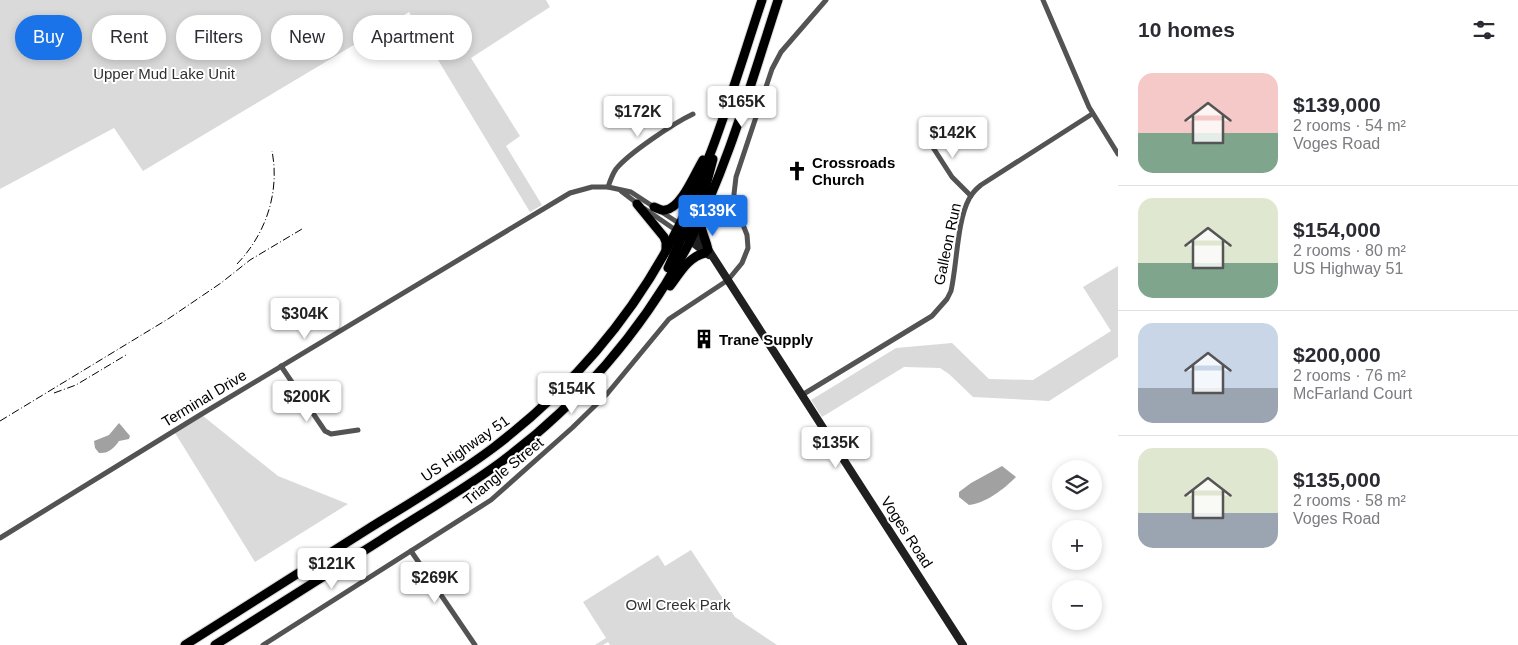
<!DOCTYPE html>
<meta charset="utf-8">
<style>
:root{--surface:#fff;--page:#f7f7f7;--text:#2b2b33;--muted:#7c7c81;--line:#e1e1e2;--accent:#1a73e8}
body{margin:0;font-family:Arial,sans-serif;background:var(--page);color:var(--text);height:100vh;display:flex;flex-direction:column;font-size:19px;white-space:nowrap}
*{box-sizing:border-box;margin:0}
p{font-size:16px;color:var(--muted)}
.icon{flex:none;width:28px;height:28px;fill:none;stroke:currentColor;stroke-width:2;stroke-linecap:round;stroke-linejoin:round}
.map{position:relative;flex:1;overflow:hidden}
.drawer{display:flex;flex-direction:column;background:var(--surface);width:400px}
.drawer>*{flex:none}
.hud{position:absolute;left:15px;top:15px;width:475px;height:45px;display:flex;gap:10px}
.tools{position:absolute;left:1052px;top:460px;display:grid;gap:10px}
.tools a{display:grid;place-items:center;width:50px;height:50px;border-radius:50%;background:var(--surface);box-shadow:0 2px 8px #0003;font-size:25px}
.price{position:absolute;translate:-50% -42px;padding:0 11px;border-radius:5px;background:#fff;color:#222;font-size:16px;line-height:32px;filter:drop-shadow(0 1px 2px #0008)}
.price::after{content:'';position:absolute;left:50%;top:30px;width:15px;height:11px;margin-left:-8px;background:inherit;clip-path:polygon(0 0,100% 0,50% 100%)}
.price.current{background:var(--accent);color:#fff}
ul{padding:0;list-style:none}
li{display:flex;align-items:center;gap:15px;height:125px;padding:0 20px}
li+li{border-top:1px solid var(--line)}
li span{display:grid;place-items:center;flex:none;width:140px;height:100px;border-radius:15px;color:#555}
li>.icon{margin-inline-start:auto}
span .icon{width:60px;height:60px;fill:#fffc;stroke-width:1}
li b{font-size:21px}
h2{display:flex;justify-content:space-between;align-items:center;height:60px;padding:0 20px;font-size:21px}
.tag{padding:0 18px;border-radius:22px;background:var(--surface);box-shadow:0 2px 8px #0003;font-size:18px;line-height:45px}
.tag.current{background:var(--accent);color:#fff}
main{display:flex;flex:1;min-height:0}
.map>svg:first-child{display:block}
</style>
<main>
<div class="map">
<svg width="1118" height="645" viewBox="0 0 1118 645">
<rect width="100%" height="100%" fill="#fff"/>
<!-- green -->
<g fill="#dadada">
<path d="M 0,0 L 546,0 L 550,7 L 471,58 L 520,136 L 506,146 L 542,205 L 530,212 L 409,12 L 143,171 L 114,128 L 0,189 Z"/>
<path d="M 1118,266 L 1118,357 L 1049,401 L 973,397 L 949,374 L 940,368 L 904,367 L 822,417 L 811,400 L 896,348 L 952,343 L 989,379 L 1033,380 L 1111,331 L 1083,287 Z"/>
<path d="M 203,416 L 278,476 L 348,504 L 255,562 L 175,433 Z"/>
<path d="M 691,550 L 735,617 L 777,645 L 610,645 L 608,642 L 603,645 L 595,645 L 606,638 L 583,602 L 658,555 L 665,566 Z"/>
</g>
<!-- water -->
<g fill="#a1a1a1">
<path d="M 119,423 L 130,436 L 129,439 L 119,441 C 114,448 108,454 99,453 L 95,448 L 94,441 L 109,435 Z"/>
<path d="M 1002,466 L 1016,477 C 1004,489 986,503 969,505 L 959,497 L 959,492 L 971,483 Z"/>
</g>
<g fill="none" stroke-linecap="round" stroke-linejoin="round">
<defs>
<g id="primary">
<path d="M 637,204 L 664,237 L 666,242 L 666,251"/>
<path d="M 654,207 C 657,208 661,211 665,210 C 681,209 695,173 703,160"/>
<path d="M 700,220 C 701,232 706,239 708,250"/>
<path d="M 690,239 L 690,226 L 705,189 L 713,159"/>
<path d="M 668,268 L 683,235 L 680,224"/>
<path d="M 670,286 C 680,273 688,257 705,253"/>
<path d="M 185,645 C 246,606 307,568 368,529 C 410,503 453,478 493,448 C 564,394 624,327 667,249 C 710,171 734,84 762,0"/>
<path d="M 215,645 C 270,610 326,575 381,540 C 421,514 463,490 501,462 C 578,405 642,331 687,247 C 727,169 751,83 778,0"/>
</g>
</defs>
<!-- primary casing -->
<use href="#primary" stroke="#dbdbdb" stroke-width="11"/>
<!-- street -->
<g stroke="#535353" stroke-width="5">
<path d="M 1043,0 L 1089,107 L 1118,154"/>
<path d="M 923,132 L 952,177 L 971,196"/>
<path d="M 608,187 C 610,181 612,175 616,169 C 629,153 674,123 693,114"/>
<path d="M 621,191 L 638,204"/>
<path d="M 645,209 L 677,231"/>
<path d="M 281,366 L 325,431 L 331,434 L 358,430"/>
<path d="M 802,395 L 932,316 L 947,299 L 951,291 C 957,265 957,221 969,199 C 972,193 976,189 981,185 L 1092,114"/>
<path d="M 0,538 L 200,415 L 570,193 L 592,187 L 608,187 L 631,192 L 680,224"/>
<path d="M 411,551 L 475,645"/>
<path d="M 263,645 L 491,500 L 572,428 L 607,394 L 669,319 L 728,280 L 742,263 L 748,248 L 747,235 L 735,204 L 734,194 L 736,177 L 772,69 L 781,52 L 826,0"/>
</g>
<!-- secondary -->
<g stroke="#202020" stroke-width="8">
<path d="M 689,231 L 704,243 L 963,645"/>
<path d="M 687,238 L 709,255"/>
</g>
<!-- primary -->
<use href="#primary" stroke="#000" stroke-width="9"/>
<!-- rail -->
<g stroke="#000" stroke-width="1" stroke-dasharray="8 2.5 1 2.5" stroke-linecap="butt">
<path d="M 237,264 C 266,234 280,192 272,151"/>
<path d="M 54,393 L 76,385 L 126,355"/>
<path d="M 0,421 L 168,319 L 221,283 L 250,260 L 302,229"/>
</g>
</g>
<!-- icons -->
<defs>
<symbol id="church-bare" viewBox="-9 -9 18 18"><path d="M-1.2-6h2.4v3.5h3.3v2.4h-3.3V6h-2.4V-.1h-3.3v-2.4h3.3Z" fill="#000" stroke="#fff" stroke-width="2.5" paint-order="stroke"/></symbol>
<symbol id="building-bare" viewBox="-9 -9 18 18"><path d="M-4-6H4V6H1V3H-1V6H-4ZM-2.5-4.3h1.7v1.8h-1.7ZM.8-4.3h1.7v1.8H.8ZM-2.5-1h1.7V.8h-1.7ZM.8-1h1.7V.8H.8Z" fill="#000" stroke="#fff" stroke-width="2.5" paint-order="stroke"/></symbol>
</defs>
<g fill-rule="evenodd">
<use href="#church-bare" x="783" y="157" width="28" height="28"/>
<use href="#building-bare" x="690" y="325" width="28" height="28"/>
</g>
<g text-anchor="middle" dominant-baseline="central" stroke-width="4" stroke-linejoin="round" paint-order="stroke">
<!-- park labels -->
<g font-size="15" fill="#313131" stroke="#fff">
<text x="164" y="73">Upper Mud Lake Unit</text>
<text x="678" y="604">Owl Creek Park</text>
</g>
<!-- poi labels -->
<g font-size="15" font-weight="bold" fill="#000" stroke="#fff" text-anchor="start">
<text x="812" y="162">Crossroads<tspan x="812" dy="17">Church</tspan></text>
<text x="719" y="339">Trane Supply</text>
</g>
<!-- street labels -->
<g font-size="15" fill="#000" stroke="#fff">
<text transform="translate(947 244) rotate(-78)">Galleon Run</text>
<text transform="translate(204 398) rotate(-31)">Terminal Drive</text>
<text transform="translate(465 448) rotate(-35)">US Highway 51</text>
<text transform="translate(503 471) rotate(-39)">Triangle Street</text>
<text transform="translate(907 532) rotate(57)">Voges Road</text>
</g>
</g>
</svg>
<div class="tools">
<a><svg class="icon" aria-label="layers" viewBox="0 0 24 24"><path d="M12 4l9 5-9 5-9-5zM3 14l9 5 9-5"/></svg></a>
<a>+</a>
<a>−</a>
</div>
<b class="price" style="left:742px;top:128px">$165K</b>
<b class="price" style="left:638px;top:138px">$172K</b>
<b class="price" style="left:953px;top:159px">$142K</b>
<b class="price current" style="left:713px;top:237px">$139K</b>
<b class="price" style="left:305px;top:340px">$304K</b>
<b class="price" style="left:572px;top:415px">$154K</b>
<b class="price" style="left:307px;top:423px">$200K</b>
<b class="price" style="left:836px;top:469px">$135K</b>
<b class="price" style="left:332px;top:590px">$121K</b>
<b class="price" style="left:435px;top:604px">$269K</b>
<div class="hud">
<a class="tag current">Buy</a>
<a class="tag">Rent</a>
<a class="tag">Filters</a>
<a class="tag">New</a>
<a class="tag">Apartment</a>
</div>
</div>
<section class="drawer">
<h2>10 homes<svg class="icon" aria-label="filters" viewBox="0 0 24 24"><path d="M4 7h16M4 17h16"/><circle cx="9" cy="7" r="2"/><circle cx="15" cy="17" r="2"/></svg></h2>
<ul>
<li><span style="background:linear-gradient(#f6c9c9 60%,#7fa58c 0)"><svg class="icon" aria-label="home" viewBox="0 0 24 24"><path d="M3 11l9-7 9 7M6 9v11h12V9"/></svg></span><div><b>$139,000</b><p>2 rooms · 54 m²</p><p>Voges Road</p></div></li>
<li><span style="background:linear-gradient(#dfe7d0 65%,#7fa58c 0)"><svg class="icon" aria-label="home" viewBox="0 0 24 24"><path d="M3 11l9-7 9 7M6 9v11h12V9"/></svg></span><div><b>$154,000</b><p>2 rooms · 80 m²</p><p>US Highway 51</p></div></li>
<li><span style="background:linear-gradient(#c9d6e8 65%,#9aa5b1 0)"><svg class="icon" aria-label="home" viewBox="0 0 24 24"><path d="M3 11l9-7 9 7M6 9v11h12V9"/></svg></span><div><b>$200,000</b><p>2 rooms · 76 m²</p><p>McFarland Court</p></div></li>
<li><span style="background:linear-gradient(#dfe7d0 65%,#9aa5b1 0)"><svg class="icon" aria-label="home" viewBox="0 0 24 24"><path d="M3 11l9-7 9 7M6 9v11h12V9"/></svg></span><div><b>$135,000</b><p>2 rooms · 58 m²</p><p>Voges Road</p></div></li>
</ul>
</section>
</main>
